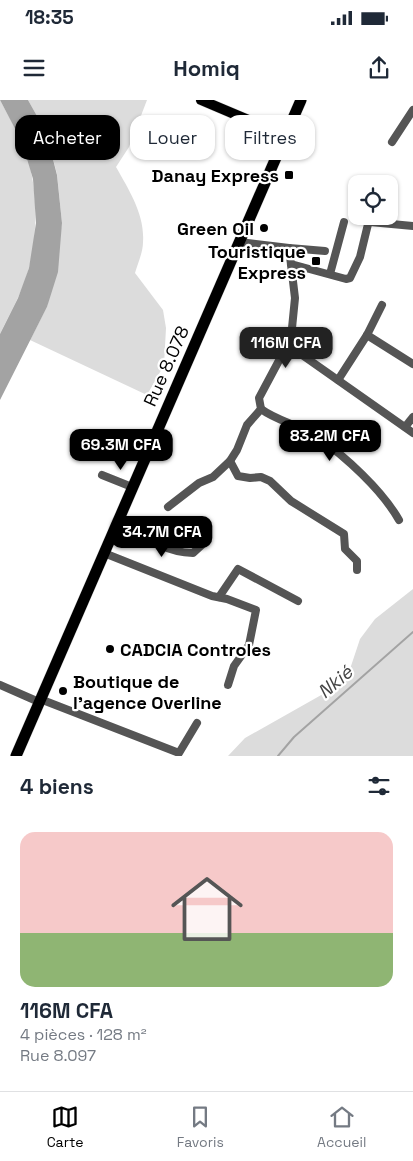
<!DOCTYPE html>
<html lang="fr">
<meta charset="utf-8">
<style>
:root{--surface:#fff;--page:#f2f2f3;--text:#1f2937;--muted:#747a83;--line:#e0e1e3;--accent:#000}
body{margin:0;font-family:"Space Grotesk",sans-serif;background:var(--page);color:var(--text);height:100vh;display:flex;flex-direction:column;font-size:19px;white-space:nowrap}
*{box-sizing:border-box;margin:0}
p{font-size:16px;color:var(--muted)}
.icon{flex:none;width:28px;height:28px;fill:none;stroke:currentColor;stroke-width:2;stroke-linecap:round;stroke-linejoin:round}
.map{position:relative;height:656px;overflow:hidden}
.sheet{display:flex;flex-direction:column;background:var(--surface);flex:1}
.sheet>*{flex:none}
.guide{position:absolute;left:15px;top:15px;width:384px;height:45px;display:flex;gap:10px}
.fabs{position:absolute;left:348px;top:75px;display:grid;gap:10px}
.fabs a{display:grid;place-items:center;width:50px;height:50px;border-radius:10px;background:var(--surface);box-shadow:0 1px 4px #0004;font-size:25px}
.price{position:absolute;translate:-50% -42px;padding:0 11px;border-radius:10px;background:var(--accent);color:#fff;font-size:16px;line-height:32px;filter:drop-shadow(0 1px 2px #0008)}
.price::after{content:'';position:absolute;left:50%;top:30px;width:15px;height:11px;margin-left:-8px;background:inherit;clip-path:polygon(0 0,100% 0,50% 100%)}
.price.active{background:#222;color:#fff}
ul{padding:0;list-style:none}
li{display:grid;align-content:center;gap:10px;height:265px;padding:0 20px}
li+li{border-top:1px solid var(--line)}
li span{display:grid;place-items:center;height:155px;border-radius:15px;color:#555}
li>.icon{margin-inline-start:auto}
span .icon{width:90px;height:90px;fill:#fffc;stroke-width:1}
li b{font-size:21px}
h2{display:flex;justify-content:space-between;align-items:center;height:60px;padding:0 20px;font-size:21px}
.tag{padding:0 18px;border-radius:15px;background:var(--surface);box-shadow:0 1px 4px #0004;font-size:18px;line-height:45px}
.tag.active{background:var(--accent);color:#fff}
.status{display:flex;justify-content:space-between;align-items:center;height:35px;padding:0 25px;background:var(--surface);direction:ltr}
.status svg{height:14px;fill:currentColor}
header{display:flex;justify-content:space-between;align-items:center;height:65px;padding:0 20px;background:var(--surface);font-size:22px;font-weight:600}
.tabs{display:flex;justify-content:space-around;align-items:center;height:70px;border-top:1px solid var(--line);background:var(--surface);font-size:14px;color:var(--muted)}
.tabs a{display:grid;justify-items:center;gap:2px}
.tabs .active{color:var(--accent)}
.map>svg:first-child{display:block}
</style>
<div class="status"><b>18:35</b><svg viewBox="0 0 49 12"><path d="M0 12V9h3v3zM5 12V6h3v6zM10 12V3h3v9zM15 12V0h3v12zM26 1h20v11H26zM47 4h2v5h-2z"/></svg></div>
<header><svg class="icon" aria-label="menu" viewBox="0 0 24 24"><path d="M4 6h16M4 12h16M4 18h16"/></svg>Homiq<svg class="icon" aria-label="share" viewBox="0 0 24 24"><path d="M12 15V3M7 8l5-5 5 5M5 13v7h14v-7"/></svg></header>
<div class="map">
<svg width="413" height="656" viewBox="0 0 413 656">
<rect width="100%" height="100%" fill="#fff"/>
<!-- green -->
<g fill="#dcdcdc">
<path d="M 0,0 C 7,13 15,27 21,40 C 38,77 39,130 29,168 C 23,191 10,213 0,234 Z"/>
<path d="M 28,0 L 147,0 L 129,47 L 116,67 C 129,90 145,115 143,142 C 143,152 138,163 135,173 L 163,210 L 166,228 L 164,265 L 147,295 L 30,240 L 47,207 L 62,123 L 57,74 L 46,32 Z"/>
<path d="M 413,489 L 413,656 L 228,656 L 245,638 L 346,581 L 360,539 L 375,519 Z"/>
</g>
<!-- water -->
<path fill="#a3a3a3" d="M 0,0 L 28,0 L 46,32 L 57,75 L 62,123 L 58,172 L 47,207 L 0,300 L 0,234 L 18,198 L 29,168 L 36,123 L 33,79 L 22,42 Z"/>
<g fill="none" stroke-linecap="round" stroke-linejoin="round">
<!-- stream -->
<path stroke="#a3a3a3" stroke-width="2" d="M 278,656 L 294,637 L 413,532"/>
<defs>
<path id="major" d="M 201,0 L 286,36"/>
<path id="highway" d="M 16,656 L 301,0"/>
</defs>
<!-- major casing -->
<use href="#major" stroke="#dbdbdb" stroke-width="11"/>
<!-- highway casing -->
<use href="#highway" stroke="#dbdbdb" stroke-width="12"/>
<!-- minor -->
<g stroke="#555" stroke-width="8">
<path d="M 392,42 L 413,10"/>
<path d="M 370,122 L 413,126"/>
<path d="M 289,148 L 325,151"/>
<path d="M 291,164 L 346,179 L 350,178 L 360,157 L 370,116"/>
<path d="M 330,174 L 344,122"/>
<path d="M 367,235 L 413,264"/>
<path d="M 288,245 L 413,333"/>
<path d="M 338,280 L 367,235 L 382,205"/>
<path d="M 261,309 C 277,321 299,325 316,336 C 345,356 382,390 399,420"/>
<path d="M 405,327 L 413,317"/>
<path d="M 230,361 L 238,376 L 250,378 L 261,377 L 270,381 L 291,401 L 344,434 L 345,449 L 357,461 L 357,470"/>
<path d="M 102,375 L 132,387"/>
<path d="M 168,407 L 199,383 L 213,377 L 230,361 L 237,350 L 247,325 L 261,309 L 259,298 L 291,238 L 295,198 L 289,148 L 240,142"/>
<path d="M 118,420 C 141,435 165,453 193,453 L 205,442"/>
<path d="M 104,453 L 212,496 L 227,499 L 256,510 L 249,545 L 234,566 L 228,585"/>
<path d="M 219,497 L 238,469 L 298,501"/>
<path d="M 0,585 L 39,602"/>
<path d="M 40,599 L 179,653 L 197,623"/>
</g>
<!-- major -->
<use href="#major" stroke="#000" stroke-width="10"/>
<!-- highway -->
<use href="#highway" stroke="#000" stroke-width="11"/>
</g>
<!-- markers -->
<g fill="#000" stroke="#fff" stroke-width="2">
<rect x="284" y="70" width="10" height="10" rx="2.5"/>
<circle cx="264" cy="128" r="5"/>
<rect x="311" y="156" width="10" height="10" rx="2.5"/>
<circle cx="110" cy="549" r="5"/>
<circle cx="63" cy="591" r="5"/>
</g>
<g text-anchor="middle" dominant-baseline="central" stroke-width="4.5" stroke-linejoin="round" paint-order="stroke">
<!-- poi labels -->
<g font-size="18" font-weight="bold" fill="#000" stroke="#fff" text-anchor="end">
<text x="279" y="75">Danay Express</text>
<text x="254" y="128">Green Oil</text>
<text x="306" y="151">Touristique<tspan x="306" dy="21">Express</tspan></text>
<text x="120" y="549" text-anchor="start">CADCIA Controles</text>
<text x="73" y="581" text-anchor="start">Boutique de<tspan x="73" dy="21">l'agence Overline</tspan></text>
</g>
<!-- street labels -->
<g font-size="18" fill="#000" stroke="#fff">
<text transform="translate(166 266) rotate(-66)">Rue 8.078</text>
</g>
<!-- water labels -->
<g font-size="19" font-style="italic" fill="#444" stroke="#fff">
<text transform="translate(335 582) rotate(-41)">Nkié</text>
</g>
</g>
</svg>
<div class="fabs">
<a><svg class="icon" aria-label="locate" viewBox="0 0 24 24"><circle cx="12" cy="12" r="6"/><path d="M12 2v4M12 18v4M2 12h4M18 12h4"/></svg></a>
</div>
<b class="price active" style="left:286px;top:269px">116M CFA</b>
<b class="price" style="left:330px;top:362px">83.2M CFA</b>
<b class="price" style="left:121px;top:371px">69.3M CFA</b>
<b class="price" style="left:162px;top:458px">34.7M CFA</b>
<div class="guide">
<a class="tag active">Acheter</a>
<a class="tag">Louer</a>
<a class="tag">Filtres</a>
</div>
</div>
<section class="sheet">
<h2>4 biens<svg class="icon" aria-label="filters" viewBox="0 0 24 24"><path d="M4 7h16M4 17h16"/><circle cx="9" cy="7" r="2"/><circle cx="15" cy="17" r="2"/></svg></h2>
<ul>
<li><span style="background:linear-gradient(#f6c9c9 65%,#8fb573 0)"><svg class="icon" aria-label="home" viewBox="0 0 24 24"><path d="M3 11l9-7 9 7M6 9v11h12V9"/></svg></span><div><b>116M CFA</b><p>4 pièces · 128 m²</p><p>Rue 8.097</p></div></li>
</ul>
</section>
<nav class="tabs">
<a class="active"><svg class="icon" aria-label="map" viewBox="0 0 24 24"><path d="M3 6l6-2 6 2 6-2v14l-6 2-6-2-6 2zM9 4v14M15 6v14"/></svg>Carte</a>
<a><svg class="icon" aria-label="saved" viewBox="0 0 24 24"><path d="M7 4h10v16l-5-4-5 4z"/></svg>Favoris</a>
<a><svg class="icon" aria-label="home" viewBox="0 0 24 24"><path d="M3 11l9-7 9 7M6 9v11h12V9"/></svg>Accueil</a>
</nav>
